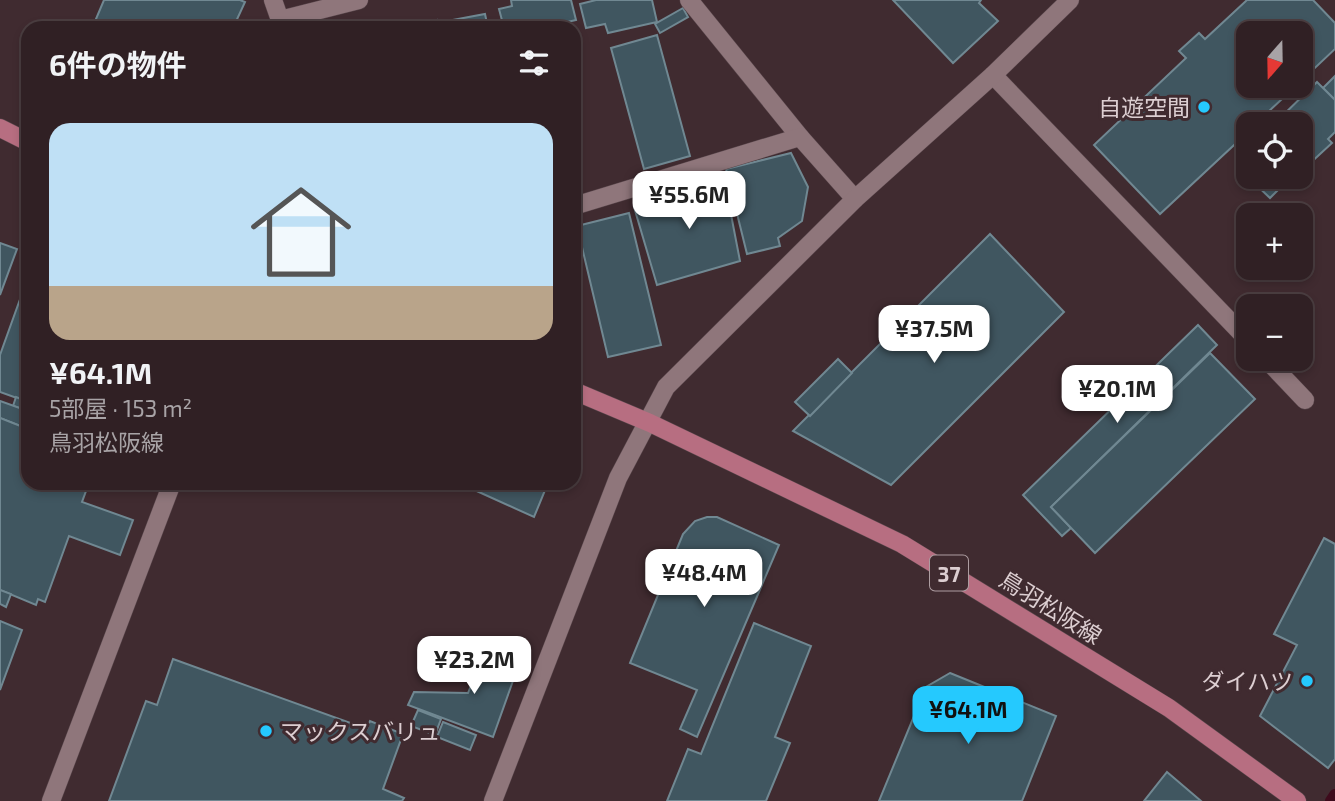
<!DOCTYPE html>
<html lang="ja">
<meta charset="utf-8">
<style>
:root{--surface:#302024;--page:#38282c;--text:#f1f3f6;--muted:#a8a3a6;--line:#4b3e41;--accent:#25c9fe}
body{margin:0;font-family:"Exo 2","Noto Sans JP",sans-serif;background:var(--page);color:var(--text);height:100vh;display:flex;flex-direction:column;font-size:26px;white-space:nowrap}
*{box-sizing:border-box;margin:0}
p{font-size:23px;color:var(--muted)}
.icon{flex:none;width:38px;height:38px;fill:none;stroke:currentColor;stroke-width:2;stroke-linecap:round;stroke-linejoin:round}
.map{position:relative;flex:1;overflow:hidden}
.side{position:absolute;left:21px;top:21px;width:560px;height:469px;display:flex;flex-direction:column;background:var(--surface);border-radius:21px;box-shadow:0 4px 10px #0003,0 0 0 2px var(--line)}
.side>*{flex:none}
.needle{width:46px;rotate:200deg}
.buttons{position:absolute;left:1236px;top:21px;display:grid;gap:14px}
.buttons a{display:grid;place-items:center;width:77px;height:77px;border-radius:14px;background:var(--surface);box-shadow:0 4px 10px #0003,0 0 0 2px var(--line);font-size:35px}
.price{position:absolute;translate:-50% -60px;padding:0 16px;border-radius:14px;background:#fff;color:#222;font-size:23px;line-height:46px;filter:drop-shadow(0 2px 4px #0008)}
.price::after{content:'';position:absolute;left:50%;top:42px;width:21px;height:16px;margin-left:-10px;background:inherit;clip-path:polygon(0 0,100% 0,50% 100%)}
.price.on{background:var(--accent);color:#111}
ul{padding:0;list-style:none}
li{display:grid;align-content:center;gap:14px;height:371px;padding:0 28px}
li span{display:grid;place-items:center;height:217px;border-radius:21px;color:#555}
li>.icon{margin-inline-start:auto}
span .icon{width:126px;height:126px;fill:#fffc;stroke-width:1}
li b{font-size:30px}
h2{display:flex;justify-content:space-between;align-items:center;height:84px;padding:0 28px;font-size:30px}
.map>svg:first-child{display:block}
</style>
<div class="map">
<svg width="1335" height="801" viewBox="0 0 1335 801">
<rect width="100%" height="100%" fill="#402b30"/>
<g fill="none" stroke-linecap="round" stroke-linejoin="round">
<!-- stream -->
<path stroke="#3e0b1c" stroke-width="12" d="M 1331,801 L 1335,795"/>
</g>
<!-- building -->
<g fill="#405660" stroke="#708892" stroke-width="2">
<path d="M 104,0 L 240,0 L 245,2 L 233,28 L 97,28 L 93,26 Z"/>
<path d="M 511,0 L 571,0 L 576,20 L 541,28 L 504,28 L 499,9 L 512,6 Z"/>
<path d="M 596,0 L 652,0 L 657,22 L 608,33 L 605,24 L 586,28 L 580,4 Z"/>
<path d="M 893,0 L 981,0 L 979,3 L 998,21 L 953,63 Z"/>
<path d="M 1247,0 L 1313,0 L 1335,23 L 1335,49 L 1300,82 L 1300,33 L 1248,33 L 1248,86 L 1296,86 L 1255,124 L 1248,124 L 1248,132 L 1160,214 L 1094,145 L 1186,58 L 1179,51 L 1199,33 L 1205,39 Z"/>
<path d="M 683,8 L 688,17 L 660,33 L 655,24 Z"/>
<path d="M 485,14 L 488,28 L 448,28 L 447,21 Z"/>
<path d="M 437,20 L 438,28 L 396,28 L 396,27 Z"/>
<path d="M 657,35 L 690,156 L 644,169 L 611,48 Z"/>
<path d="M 1335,76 L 1335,100 L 1323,88 Z"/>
<path d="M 1317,82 L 1335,100 L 1335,132 L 1328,139 L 1332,143 L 1307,166 L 1300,159 L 1300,124 L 1274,124 Z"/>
<path d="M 791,153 L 808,187 L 802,221 L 778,238 L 780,246 L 747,254 L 726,169 Z"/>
<path d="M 723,173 L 740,261 L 657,285 L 634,207 L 665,199 L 664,195 Z"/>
<path d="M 1248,177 L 1289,177 L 1290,178 L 1270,198 Z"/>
<path d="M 629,213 L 661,345 L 608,357 L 577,226 Z"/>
<path d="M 990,234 L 1064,312 L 891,485 L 793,431 Z"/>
<path d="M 0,243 L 17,249 L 0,295 Z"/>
<path d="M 28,277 L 28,402 L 0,392 L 0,355 Z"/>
<path d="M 1198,325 L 1217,345 L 1051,507 L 1071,528 L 1062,536 L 1023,495 Z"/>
<path d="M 1210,353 L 1255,399 L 1095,553 L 1051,507 Z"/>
<path d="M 838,359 L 852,373 L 810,416 L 795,402 Z"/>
<path d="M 16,397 L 28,402 L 28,411 L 13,406 Z"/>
<path d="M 0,401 L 28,411 L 28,429 L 0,418 Z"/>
<path d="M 0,418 L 28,429 L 28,483 L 89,483 L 82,502 L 133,520 L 120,555 L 69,536 L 45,602 L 38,599 L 36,605 L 0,590 Z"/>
<path d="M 459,483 L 548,483 L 534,517 Z"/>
<path d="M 707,517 L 717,517 L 779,545 L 697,737 L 680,729 L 697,690 L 630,663 L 683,534 L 695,521 Z"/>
<path d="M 1324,538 L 1335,544 L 1335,759 L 1328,768 L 1260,716 L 1297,645 L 1274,634 Z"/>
<path d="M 0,590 L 11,594 L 6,607 L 0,604 Z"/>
<path d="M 0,621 L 22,630 L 0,690 Z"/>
<path d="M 754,623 L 811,646 L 775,737 L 790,743 L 766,801 L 667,801 L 688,749 L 701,754 Z"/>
<path d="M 471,653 L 499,663 L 501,658 L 519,664 L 493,737 L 408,705 L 414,692 L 468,693 L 476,673 L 465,669 Z"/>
<path d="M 173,659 L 367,729 L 370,721 L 403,734 L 383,789 L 404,798 L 402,801 L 109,801 L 146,701 L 157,705 Z"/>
<path d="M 950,673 L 1056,716 L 1022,801 L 879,801 L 926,687 Z"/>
<path d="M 418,710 L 441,719 L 435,735 L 411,726 Z"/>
<path d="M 443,722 L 476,735 L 470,750 L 437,737 Z"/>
<path d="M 1167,772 L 1201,801 L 1144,801 Z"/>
</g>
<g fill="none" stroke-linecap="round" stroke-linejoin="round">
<defs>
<g id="street">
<path d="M 273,0 L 280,20 L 359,0"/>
<path d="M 689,0 L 800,137"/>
<path d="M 993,75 L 1248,340"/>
<path d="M 574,206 L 800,137 L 855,199"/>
<path d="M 1266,359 L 1305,400"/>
<path d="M 51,801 L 172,483"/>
<path d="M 493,801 L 618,478 L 666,387 L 855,199 L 993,75 L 1070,0"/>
</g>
<g id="primary">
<path d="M 0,128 L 28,142"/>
<path d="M 574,391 L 650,423 L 902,544 L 1169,708 L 1297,801"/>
</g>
</defs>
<!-- street casing -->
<use href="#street" stroke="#59474c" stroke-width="19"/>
<!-- primary casing -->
<use href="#primary" stroke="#59474c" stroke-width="19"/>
<!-- street -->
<use href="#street" stroke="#8f767b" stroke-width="18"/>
<!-- primary -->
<use href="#primary" stroke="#b76e81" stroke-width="18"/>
</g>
<!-- markers -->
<g fill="#25c9fe" stroke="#402b30" stroke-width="2.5">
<circle cx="1204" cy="107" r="7"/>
<circle cx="1307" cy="681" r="7"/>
<circle cx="266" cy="731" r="7"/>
</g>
<g text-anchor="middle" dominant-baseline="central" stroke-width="6" stroke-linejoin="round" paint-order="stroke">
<!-- shield labels -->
<rect fill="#402b30" stroke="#ad9da1" stroke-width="2" x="930" y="555.5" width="38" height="35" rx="5"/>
<g font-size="21" font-weight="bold" fill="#dcced1">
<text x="949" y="573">37</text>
</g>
<!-- poi labels -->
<g font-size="23" fill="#dcced1" stroke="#402b30" text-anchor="end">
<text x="1190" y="107">自遊空間</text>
<text x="1293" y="681">ダイハツ</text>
<text x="280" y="731" text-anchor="start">マックスバリュ</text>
</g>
<!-- street labels -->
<g font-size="23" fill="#dcced1" stroke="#402b30">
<text transform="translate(1051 607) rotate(32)">鳥羽松阪線</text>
</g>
</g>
</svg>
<div class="buttons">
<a><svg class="needle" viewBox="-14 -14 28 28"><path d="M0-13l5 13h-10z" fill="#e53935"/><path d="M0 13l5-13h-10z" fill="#a8a3a6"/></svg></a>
<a><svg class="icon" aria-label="locate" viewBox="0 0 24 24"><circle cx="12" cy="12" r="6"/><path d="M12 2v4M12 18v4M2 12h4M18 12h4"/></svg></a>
<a>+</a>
<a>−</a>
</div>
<b class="price" style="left:689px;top:231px">¥55.6M</b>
<b class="price" style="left:934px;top:365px">¥37.5M</b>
<b class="price" style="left:1117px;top:425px">¥20.1M</b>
<b class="price" style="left:704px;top:609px">¥48.4M</b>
<b class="price" style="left:474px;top:696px">¥23.2M</b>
<b class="price on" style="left:968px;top:746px">¥64.1M</b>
<section class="side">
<h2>6件の物件<svg class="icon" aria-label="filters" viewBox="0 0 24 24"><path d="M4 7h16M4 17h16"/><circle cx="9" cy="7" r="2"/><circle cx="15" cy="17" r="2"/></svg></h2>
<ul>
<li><span style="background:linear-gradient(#bfe0f5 75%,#b9a48a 0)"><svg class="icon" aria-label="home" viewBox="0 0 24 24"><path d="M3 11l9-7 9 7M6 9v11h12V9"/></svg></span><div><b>¥64.1M</b><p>5部屋 · 153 m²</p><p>鳥羽松阪線</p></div></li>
</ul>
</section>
</div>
